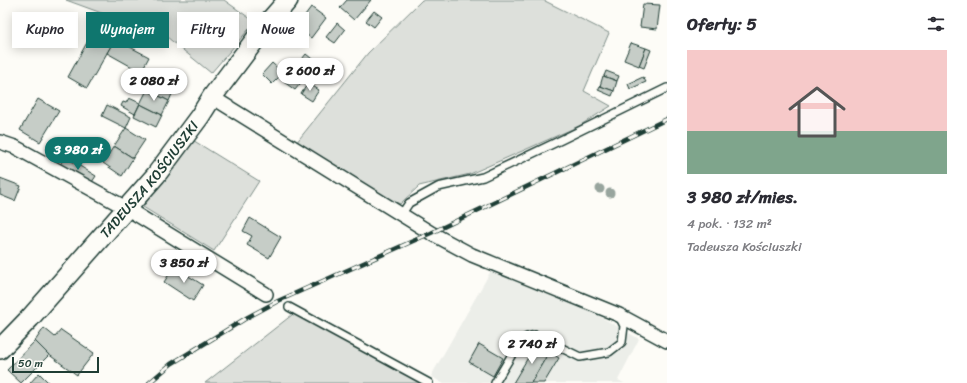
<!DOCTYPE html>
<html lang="pl">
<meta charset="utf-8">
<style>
:root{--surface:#fff;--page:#f2f2f3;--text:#2b2b33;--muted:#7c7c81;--accent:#0f766e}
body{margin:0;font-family:Sriracha,sans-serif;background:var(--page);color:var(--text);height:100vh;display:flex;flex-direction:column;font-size:15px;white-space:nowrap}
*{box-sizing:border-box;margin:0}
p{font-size:13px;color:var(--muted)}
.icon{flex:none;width:22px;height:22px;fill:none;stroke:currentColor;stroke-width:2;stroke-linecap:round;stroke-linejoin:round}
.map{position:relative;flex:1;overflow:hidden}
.sheet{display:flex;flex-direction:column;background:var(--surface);width:300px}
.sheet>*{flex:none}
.hud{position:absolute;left:12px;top:12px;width:380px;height:36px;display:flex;gap:8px}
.scale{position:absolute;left:12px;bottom:10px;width:87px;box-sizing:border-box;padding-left:4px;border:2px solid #1f3d34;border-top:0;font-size:11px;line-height:14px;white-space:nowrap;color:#1f3d34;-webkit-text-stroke:3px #fdfcf7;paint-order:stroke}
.price{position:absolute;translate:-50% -34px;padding:0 9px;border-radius:14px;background:#fff;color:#222;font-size:13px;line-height:26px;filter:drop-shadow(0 1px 2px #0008)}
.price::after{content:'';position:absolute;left:50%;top:24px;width:12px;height:9px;margin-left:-6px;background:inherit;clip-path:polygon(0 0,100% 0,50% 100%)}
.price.current{background:var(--accent);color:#fff}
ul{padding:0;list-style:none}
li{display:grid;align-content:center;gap:8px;height:212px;padding:0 20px}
li span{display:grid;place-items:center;height:124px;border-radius:0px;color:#555}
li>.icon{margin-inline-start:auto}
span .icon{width:72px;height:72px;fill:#fffc;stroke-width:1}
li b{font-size:17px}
h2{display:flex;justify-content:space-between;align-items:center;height:48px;padding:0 20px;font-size:17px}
.pill{padding:0 14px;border-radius:0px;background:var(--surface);box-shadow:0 2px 10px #0003;font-size:14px;line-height:36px}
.pill.current{background:var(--accent);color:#fff}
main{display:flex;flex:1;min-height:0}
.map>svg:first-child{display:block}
</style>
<main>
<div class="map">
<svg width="667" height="383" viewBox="0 0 667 383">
<rect width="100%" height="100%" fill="#fdfcf7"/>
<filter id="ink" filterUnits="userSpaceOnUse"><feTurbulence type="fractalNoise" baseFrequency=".025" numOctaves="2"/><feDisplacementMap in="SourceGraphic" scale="8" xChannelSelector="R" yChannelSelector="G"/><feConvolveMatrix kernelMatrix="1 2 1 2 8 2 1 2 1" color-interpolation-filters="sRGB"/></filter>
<g filter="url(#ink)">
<!-- built -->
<path fill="#eceee9" d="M 492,269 L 594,313 L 639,339 L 618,380 L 624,383 L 442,383 L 431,376 Z"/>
<!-- green -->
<g fill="#dde0db" stroke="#7e8e88">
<path d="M 66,0 L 224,0 L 255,22 L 211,73 L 167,37 Z"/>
<path d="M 422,0 L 543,0 L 609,33 L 584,91 L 611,106 L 579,126 L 470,174 L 419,186 L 400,204 L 373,192 L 296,143 L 368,53 Z"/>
<path d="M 191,139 L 259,181 L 214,251 L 143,207 Z"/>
<path d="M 297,311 L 429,383 L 205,383 Z"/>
</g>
<!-- building -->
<g fill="#c6cdc7" stroke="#1f3d34">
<path d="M 347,0 L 371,0 L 354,20 L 340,8 Z"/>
<path d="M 643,4 L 660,5 L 657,29 L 640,27 Z"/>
<path d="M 311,7 L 326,18 L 311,38 L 296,27 Z"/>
<path d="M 374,11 L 382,17 L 374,27 L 366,21 Z"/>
<path d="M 337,23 L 345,30 L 335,43 L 326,37 Z"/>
<path d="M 95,28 L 115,39 L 87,88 L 68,77 Z"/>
<path d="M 115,39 L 149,57 L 141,72 L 107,53 Z"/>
<path d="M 631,43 L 646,48 L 639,66 L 624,60 Z"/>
<path d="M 646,48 L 651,50 L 644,68 L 639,66 Z"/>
<path d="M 306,54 L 317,63 L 295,90 L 284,82 Z"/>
<path d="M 272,63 L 283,73 L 272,84 L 262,74 Z"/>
<path d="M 606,71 L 619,76 L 617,81 L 604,76 Z"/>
<path d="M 603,76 L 617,81 L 614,91 L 600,86 Z"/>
<path d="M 153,77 L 175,87 L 169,101 L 147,90 Z"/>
<path d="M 643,77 L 646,82 L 630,89 L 628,84 Z"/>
<path d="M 308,83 L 319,90 L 312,101 L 301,94 Z"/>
<path d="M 600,86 L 614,91 L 612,96 L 598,90 Z"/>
<path d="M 147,90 L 169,101 L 162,115 L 140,104 Z"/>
<path d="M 129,98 L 140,103 L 135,114 L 121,106 L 123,102 L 126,103 Z"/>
<path d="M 38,99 L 59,111 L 40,142 L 20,130 Z"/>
<path d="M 140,104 L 162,115 L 156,127 L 134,116 Z"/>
<path d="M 107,105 L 131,117 L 126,128 L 102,116 Z"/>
<path d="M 126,128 L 145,140 L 133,158 L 114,146 Z"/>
<path d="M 114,146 L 133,158 L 122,176 L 103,163 Z"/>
<path d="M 65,157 L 96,176 L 90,185 L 59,166 Z"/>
<path d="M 0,178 L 21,186 L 15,201 L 0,195 Z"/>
<path d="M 250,218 L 281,237 L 269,258 L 247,245 L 252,236 L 243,231 Z"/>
<path d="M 174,267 L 203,285 L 193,301 L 164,282 Z"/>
<path d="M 44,328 L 55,337 L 61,330 L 94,353 L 77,375 L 48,354 L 35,341 Z"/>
<path d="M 35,341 L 49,355 L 21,383 L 7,370 Z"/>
<path d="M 479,344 L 503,358 L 493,376 L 469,362 Z"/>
<path d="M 536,344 L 549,352 L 531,383 L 513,383 Z"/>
<path d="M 549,352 L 559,358 L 544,383 L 531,383 Z"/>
<path d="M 39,373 L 49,383 L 30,383 Z"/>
</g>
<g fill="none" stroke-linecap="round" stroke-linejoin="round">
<defs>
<g id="lane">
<path d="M 401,215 L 409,203 L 438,187 L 483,177 L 561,140 L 667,88"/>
<path d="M 289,307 L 429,383"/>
<path d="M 495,383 L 520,341 L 527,337 L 535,335 L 580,357 L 609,352 L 622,342 L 624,326 L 619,316"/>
</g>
<g id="street">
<path d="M 212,97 L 431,233 L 472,255 L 619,315 L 667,341"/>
<path d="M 0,142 L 15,147 L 126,208 L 266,294"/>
</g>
<g id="secondary">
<path id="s1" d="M 0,349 L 30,318 L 156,175 L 200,116 L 212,97 L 267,24 L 288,0"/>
</g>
</defs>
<!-- lane casing -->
<use href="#lane" stroke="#1f3d34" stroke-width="10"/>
<!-- street casing -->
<use href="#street" stroke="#1f3d34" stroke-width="16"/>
<!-- secondary casing -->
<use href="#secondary" stroke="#1f3d34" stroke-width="22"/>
<!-- lane -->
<use href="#lane" stroke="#fdfcf7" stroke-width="7"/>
<!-- street -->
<use href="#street" stroke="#fdfcf7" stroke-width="13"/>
<!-- secondary -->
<use href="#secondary" stroke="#fdfcf7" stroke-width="19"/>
<defs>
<path id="rail" d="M 149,383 L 171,364 L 248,317 L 278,301 L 431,233 L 667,119"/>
</defs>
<!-- rail casing -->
<use href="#rail" stroke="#1f3d34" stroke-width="4.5"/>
<!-- rail -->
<use href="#rail" stroke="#fdfcf7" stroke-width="3" stroke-dasharray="9" stroke-linecap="butt"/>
</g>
<!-- trees -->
<g fill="#98a59e">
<circle cx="600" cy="189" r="4.5"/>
<circle cx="610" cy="193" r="4.5"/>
</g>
</g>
<g text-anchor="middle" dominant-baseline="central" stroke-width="3.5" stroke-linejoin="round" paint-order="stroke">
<!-- street labels -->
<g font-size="14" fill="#1f3d34" stroke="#fdfcf7">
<text stroke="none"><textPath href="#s1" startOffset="226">TADEUSZA KOŚCIUSZKI</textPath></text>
</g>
</g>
</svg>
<div class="scale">50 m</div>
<b class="price" style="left:310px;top:92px">2 600 zł</b>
<b class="price" style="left:154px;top:102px">2 080 zł</b>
<b class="price current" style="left:78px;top:171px">3 980 zł</b>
<b class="price" style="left:184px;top:284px">3 850 zł</b>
<b class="price" style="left:532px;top:365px">2 740 zł</b>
<div class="hud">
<a class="pill">Kupno</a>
<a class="pill current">Wynajem</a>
<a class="pill">Filtry</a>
<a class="pill">Nowe</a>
</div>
</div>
<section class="sheet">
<h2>Oferty: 5<svg class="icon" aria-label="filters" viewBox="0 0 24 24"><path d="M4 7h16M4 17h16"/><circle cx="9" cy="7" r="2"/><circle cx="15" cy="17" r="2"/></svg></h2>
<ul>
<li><span style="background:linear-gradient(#f6c9c9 65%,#7fa58c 0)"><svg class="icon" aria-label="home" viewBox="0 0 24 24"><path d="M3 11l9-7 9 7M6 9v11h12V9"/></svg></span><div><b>3 980 zł/mies.</b><p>4 pok. · 132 m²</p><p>Tadeusza Kościuszki</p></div></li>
</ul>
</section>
</main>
